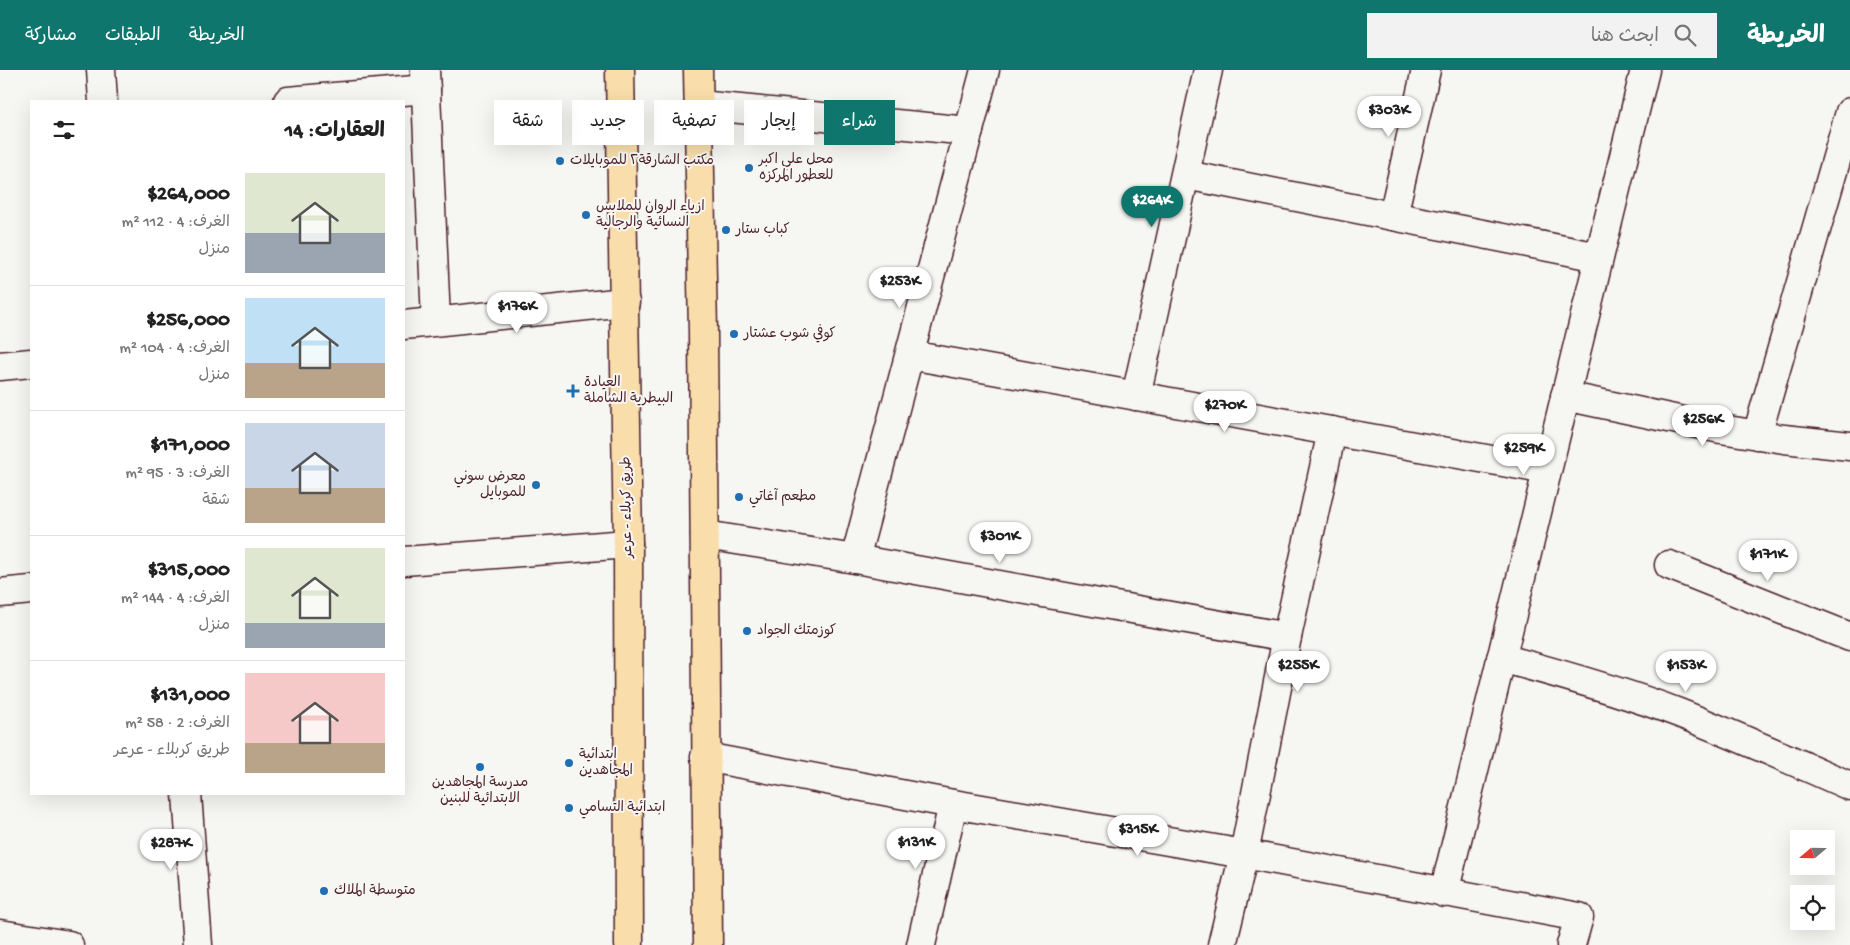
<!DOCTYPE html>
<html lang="ar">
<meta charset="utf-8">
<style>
:root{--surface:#fff;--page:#f2f2f2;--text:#222;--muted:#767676;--line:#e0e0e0;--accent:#0f766e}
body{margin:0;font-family:"Gochi Hand","Playpen Sans Arabic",sans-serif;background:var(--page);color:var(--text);direction:rtl;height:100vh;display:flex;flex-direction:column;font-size:19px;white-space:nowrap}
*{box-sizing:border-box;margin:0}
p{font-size:16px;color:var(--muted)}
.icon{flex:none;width:28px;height:28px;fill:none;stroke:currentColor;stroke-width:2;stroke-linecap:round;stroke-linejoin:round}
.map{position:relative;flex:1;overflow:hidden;direction:ltr}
.panel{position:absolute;left:30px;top:30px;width:375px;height:695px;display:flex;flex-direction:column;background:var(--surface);border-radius:0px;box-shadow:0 5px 20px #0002;direction:rtl}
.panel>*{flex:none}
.guide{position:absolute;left:420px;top:30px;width:475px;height:45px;direction:rtl;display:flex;gap:10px}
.needle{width:32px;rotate:250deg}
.buttons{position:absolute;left:1790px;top:760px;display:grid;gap:10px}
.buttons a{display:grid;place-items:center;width:45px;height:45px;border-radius:0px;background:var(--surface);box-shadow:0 5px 20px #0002;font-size:25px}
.price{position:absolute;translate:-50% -42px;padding:0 11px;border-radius:18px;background:#fff;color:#222;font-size:16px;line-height:32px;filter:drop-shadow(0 1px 2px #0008)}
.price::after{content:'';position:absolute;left:50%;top:30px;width:15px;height:11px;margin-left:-8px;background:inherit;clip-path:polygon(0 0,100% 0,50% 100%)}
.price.current{background:var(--accent);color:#fff}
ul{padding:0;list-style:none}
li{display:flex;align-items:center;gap:15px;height:125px;padding:0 20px}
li+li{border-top:1px solid var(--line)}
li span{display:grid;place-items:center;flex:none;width:140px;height:100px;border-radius:0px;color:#555}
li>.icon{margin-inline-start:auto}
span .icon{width:60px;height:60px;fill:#fffc;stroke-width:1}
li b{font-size:21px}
h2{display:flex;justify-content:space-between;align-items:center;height:60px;padding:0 20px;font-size:21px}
.chip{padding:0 18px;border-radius:0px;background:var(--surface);box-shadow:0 5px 20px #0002;font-size:18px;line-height:45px}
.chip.current{background:var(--accent);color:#fff}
header{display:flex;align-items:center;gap:30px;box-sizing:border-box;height:70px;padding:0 25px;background:var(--accent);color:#fff}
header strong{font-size:24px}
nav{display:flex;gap:28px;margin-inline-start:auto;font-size:18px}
.search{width:350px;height:45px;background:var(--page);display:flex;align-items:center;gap:12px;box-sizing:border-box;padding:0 18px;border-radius:0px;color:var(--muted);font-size:19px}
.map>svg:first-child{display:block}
</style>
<header>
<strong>الخريطة</strong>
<div class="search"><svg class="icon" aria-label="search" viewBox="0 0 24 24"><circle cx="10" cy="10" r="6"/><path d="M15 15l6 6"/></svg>ابحث هنا</div>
<nav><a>الخريطة</a><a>الطبقات</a><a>مشاركة</a></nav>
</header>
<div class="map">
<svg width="1850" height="875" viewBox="0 0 1850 875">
<rect width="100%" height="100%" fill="#f6f6f2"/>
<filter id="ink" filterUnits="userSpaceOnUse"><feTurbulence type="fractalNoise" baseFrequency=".02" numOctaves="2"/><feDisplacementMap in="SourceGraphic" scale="10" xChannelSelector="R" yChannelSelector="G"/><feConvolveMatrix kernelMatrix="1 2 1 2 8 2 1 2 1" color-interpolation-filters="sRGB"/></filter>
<g filter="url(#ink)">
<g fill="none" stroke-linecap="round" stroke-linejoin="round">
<defs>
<g id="street">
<path d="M 101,0 L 103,31"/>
<path d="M 425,0 L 436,251"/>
<path d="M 288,31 L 426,19"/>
<path d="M 699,35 L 969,61"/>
<path d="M 1186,105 L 1599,187"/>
<path d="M 1393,146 L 1426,0"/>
<path d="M 404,255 L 625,232"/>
<path d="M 910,285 L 1547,400"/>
<path d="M 0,296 L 31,293"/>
<path d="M 1136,326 L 1208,0"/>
<path d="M 1565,326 L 1721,359 L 1784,369 L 1850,376"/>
<path d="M 1757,365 L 1850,42"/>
<path d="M 705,465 L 855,489 L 1287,567"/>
<path d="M 855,489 L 985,0"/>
<path d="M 404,491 L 628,474"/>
<path d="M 1669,495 L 1850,567"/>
<path d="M 0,523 L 31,520"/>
<path d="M 1501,588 C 1561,604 1621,621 1679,643 C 1737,666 1793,691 1850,716"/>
<path d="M 705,687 L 953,734 L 1244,784 L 1579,847 L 1571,875"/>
<path d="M 187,724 L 198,875"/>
<path d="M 1444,823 L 1645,0"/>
<path d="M 921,875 L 953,734"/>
<path d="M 1222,875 L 1244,784 L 1287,567 L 1332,361"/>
</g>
<path id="secondary" d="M 0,864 L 69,875"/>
<g id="primary">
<path d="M 620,0 L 628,474 L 629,875"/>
<path d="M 698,0 L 703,262 L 708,875"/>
</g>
</defs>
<!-- street casing -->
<use href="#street" stroke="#4a1f2b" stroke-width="31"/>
<!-- secondary casing -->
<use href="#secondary" stroke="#4a1f2b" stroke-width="31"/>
<!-- primary casing -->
<use href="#primary" stroke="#4a1f2b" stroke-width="31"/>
<!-- street -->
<use href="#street" stroke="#f6f6f2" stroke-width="28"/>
<!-- secondary -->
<use href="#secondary" stroke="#f6f6f2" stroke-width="28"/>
<!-- primary -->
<use href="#primary" stroke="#f9deab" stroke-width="28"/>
</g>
</g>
<!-- markers -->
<g fill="#1f6fb2" stroke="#f6f6f2" stroke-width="2">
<circle cx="560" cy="91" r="5"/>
<circle cx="749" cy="98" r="5"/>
<circle cx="586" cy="145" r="5"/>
<circle cx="726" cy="160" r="5"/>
<circle cx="734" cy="264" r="5"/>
<path d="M570.5 313.5h5v5h5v5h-5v5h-5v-5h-5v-5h5z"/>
<circle cx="536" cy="415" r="5"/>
<circle cx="739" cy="427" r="5"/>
<circle cx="747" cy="561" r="5"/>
<circle cx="569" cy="693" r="5"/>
<circle cx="480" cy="697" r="5"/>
<circle cx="569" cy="738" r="5"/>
<circle cx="324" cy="821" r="5"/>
</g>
<g text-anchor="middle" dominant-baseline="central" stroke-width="4" stroke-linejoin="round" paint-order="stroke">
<!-- poi labels -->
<g font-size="14" fill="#4a1f2b" stroke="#f6f6f2" text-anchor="start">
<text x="759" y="90">محل علي اكبر<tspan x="759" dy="16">للعطور المركزه</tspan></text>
<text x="570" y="91">مكتب الشارقة٢ للموبايلات</text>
<text x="596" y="137">ازياء الروان للملابس<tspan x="596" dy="16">النسائية والرجالية</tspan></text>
<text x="736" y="160">كباب ستار</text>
<text x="744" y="264">كوفي شوب عشتار</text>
<text x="584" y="313">العيادة<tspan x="584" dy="16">البيطرية الشاملة</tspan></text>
<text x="526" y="407" text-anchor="end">معرض سوني<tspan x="526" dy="16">للموبايل</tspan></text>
<text x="749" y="427">مطعم آغاتي</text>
<text x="757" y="561">كوزمتك الجواد</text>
<text x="579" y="685">ابتدائية<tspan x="579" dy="16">المجاهدين</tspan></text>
<text x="480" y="713" text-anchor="middle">مدرسة المجاهدين<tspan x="480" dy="16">الابتدائية للبنين</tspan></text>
<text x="579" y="738">ابتدائية التسامي</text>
<text x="334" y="821">متوسطة الملاك</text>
</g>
<!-- street labels -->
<g font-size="14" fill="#4a1f2b" stroke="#f6f6f2">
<text transform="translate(628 437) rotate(-91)">طريق كربلاء - عرعر</text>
</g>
</g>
</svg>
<div class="buttons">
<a><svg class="needle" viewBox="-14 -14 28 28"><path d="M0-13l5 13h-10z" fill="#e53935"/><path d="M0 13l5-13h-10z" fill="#767676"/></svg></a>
<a><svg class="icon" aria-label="locate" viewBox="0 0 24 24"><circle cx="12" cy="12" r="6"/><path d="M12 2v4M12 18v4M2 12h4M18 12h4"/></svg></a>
</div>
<b class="price" style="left:1389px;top:68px">$303K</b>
<b class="price current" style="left:1152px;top:158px">$264K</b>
<b class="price" style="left:900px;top:239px">$253K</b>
<b class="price" style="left:517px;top:264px">$176K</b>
<b class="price" style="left:1225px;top:363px">$270K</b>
<b class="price" style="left:1703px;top:377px">$256K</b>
<b class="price" style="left:1524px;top:406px">$259K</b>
<b class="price" style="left:1000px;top:494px">$301K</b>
<b class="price" style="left:1768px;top:512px">$171K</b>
<b class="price" style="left:1298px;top:623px">$255K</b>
<b class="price" style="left:1686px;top:623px">$153K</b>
<b class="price" style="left:1138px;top:787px">$315K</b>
<b class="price" style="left:916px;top:800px">$131K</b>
<b class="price" style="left:171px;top:801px">$287K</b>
<div class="guide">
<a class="chip current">شراء</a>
<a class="chip">إيجار</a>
<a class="chip">تصفية</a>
<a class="chip">جديد</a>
<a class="chip">شقة</a>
</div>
<section class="panel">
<h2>العقارات: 14<svg class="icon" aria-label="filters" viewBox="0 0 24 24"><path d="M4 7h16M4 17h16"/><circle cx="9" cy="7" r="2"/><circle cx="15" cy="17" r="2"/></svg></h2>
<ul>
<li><span style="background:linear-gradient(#dfe7d0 60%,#9aa5b1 0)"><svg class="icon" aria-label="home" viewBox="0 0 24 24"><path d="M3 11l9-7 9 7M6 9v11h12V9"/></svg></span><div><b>$264,000</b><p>الغرف: 4 · 112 m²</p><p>منزل</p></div></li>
<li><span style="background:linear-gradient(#bfe0f5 65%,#b9a48a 0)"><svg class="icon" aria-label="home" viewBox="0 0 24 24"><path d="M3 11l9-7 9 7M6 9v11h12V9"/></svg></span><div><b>$256,000</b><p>الغرف: 4 · 104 m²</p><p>منزل</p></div></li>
<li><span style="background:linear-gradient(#c9d6e8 65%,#b9a48a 0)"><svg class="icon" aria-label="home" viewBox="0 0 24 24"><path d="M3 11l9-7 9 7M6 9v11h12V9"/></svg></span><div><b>$171,000</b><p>الغرف: 3 · 95 m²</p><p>شقة</p></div></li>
<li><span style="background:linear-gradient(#dfe7d0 75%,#9aa5b1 0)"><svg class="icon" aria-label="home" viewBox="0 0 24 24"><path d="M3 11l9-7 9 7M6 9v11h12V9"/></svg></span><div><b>$315,000</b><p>الغرف: 4 · 144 m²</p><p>منزل</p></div></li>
<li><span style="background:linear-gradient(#f6c9c9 70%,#b9a48a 0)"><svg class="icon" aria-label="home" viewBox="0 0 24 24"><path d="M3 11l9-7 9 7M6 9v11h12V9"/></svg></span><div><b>$131,000</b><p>الغرف: 2 · 58 m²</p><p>طريق كربلاء - عرعر</p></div></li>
</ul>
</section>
</div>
